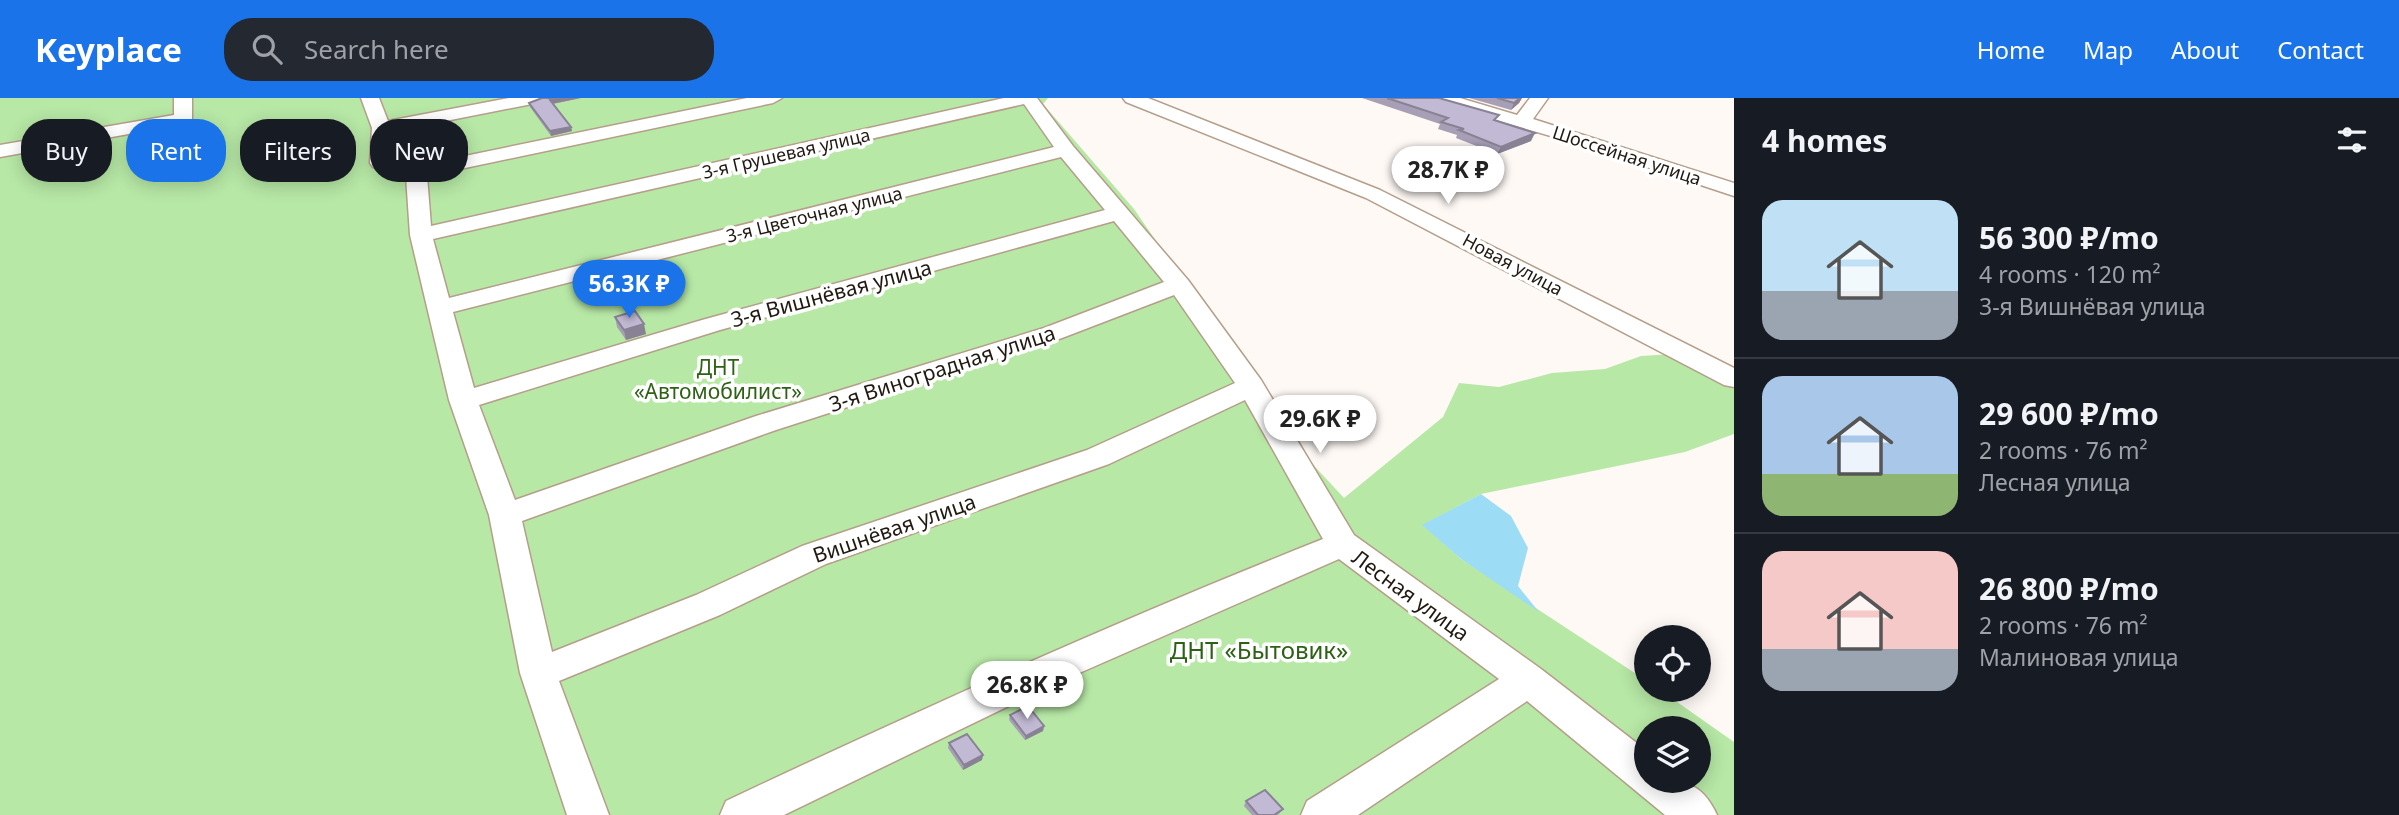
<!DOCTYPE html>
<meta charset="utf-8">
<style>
:root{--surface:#171b24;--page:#242831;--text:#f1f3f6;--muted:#9ea1a6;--line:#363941;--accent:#1a73e8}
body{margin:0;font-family:"Noto Sans",sans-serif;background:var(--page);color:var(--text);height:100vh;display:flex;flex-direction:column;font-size:26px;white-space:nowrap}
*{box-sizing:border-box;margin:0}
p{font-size:23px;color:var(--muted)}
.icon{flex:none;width:38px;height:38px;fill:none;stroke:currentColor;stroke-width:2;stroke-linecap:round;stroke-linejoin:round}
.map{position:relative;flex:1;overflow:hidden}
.sheet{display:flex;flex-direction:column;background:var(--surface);width:665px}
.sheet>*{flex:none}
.banner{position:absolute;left:21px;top:21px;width:665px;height:63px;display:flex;gap:14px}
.tools{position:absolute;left:1634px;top:527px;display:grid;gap:14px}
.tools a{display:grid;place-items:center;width:77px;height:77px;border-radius:50%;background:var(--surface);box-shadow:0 4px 18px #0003;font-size:35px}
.price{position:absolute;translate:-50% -60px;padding:0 16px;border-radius:24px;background:#fff;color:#222;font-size:23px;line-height:46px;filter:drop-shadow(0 2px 4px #0008)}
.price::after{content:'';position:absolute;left:50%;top:42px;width:21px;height:16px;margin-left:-10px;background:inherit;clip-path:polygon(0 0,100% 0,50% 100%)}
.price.current{background:var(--accent);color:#fff}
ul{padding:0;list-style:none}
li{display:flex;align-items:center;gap:21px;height:175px;padding:0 28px}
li+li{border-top:2px solid var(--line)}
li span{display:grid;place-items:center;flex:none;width:196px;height:140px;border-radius:21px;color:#555}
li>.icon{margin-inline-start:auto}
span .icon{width:84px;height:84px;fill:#fffc;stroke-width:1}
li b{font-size:30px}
h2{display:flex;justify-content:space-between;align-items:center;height:84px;padding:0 28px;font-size:30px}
.chip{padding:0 24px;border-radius:28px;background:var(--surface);box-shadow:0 4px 18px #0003;font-size:24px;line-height:63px}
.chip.current{background:var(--accent);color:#fff}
header{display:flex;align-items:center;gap:42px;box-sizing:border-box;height:98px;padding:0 35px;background:var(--accent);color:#fff}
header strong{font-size:33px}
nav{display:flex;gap:38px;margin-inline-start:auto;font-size:24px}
.search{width:490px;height:63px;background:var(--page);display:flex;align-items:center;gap:18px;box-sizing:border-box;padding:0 24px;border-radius:28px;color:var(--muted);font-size:26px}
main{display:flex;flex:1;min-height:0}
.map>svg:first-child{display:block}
</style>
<header>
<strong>Keyplace</strong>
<div class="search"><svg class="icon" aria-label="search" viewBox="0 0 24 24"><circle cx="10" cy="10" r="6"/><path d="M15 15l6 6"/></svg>Search here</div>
<nav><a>Home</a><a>Map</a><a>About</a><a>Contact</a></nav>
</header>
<main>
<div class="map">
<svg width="1734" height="717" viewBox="0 0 1734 717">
<rect width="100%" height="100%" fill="#fef9f5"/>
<!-- green -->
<path fill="#b7e8a6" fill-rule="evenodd" d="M 0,0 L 1048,0 L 1043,6 L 1134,111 L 1306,359 L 1344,400 L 1443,319 L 1459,285 L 1499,289 L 1552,275 L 1605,271 L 1641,258 L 1673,256 L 1734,291 L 1734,336 L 1685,354 L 1481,396 L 1423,427 L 1461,461 L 1647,583 L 1647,592 L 1660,592 L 1734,644 L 1734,717 L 0,717 ZM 1647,630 L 1699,630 L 1699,682 L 1647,682 Z"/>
<!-- water -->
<path fill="#9cdcf4" d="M 1481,396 L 1511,418 L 1528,450 L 1518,488 L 1539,514 L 1461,461 L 1422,427 Z"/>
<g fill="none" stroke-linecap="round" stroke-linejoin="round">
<defs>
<g id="minor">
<path d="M 174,0 L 192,0 L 192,21 L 190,25 L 0,59 L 0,47 L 174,17 Z"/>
<path d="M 361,0 L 379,0 L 388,23 L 509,0 L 546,0 L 537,5 L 390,34 L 390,61 L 416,68 L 747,0 L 782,0 L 773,5 L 427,78 L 431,128 L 1004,0 L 1037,0 L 1073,48 L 1188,182 L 1261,282 L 1354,437 L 1541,571 L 1647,653 L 1647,682 C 1681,682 1701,682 1717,717 L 1665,717 L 1527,603 L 1358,717 L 1301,717 L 1307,703 L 1499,581 L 1339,461 L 1052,587 L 784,717 L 720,717 L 726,703 C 923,610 1121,521 1323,441 L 1245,302 L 1109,366 L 826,466 L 720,517 L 559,583 L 609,717 L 567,717 L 520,575 L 489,417 L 449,302 L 410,137 L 406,78 L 373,69 L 370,65 L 372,30 ZM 1024,6 L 1054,49 L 449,200 L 433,141 ZM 1061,59 L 1105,112 L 702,222 L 474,290 L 453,214 ZM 1114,123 L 1164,184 L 1044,230 L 756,318 L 515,402 L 479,307 L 720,232 ZM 1174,197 L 1235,285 L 1087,352 L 802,448 L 696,497 L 552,554 L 522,423 L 776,332 L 1062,240 Z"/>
<path d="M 1123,0 L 1148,0 L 1380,92 L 1734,270 L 1734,289 L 1724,287 L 1366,100 L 1126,4 Z"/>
<path d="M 1431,0 L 1460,0 L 1517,17 L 1530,0 L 1548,0 L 1533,21 L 1734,85 L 1734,98 L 1571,44 L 1434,4 Z"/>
</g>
</defs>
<!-- minor casing -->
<use href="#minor" stroke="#b59e8a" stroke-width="3"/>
<!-- minor -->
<use href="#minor" fill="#fff" fill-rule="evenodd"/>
</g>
<!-- wall -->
<g fill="#a79fb6">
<path d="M 581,0 L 553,6 L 571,29 L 572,33 L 551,38 L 530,9 L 529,5 Z"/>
<path d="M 1362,0 L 1439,0 L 1497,23 L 1531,43 L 1497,56 L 1456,40 L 1457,37 L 1438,31 L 1440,26 Z"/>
<path d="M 1469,0 L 1522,0 L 1519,5 L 1511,12 Z"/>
<path d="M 615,219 L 646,236 L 626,242 L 617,229 Z"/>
<path d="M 1010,617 L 1044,628 L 1043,633 L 1025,642 L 1009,622 Z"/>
<path d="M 949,645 L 983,657 L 982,662 L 963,672 L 948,650 Z"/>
<path d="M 1246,703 L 1283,711 L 1278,717 L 1252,717 L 1244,708 Z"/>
</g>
<!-- shaded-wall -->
<g fill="#888294">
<path d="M 560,0 L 581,0 L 551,6 L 550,2 Z"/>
<path d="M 1520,0 L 1522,0 L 1519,5 L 1511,12 L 1514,5 Z"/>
<path d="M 571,29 L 572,33 L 551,38 L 550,33 Z"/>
<path d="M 1535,35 L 1531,43 L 1497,56 L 1501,49 Z"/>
<path d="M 644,226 L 646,236 L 626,242 L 624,232 Z"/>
<path d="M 1044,628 L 1043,633 L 1025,642 L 1026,638 Z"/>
<path d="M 983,657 L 982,662 L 963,672 L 964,667 Z"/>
</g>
<!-- building -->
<g fill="#c2b9d4" stroke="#888294" stroke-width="2">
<path d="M 542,0 L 560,0 L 550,2 L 571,29 L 550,33 L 529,5 Z"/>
<path d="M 1387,0 L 1439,0 L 1499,17 L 1494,22 L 1535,35 L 1501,49 L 1459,32 L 1464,31 L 1441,24 L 1448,20 Z"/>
<path d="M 1497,0 L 1520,0 L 1514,5 Z"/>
<path d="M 635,213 L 644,226 L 624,232 L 615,219 Z"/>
<path d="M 1028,608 L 1044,628 L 1026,638 L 1010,617 Z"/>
<path d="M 967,636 L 983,657 L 964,667 L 949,645 Z"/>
<path d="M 1265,692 L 1283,711 L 1274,717 L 1258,717 L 1246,703 Z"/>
</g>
<g text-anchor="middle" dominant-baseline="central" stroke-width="7" stroke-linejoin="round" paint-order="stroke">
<!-- far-street labels -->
<g font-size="18" fill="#211911" stroke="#fff">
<text transform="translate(786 55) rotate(-13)">3-я Грушевая улица</text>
<text transform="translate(1627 57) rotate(18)">Шоссейная улица</text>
<text transform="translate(814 116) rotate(-14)">3-я Цветочная улица</text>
<text transform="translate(1513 166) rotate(28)">Новая улица</text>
</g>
<!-- street labels -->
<g font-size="21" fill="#211911" stroke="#fff">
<text transform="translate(831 195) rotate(-15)">3-я Вишнёвая улица</text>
<text transform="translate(942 270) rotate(-18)">3-я Виноградная улица</text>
<text transform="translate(894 430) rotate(-19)">Вишнёвая улица</text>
<text transform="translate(1411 497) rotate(36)">Лесная улица</text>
</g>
<!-- park labels -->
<g font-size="21" fill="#2d6215" stroke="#fff">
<text x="718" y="269">ДНТ<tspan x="718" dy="24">«Автомобилист»</tspan></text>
</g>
<!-- near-park labels -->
<g font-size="24" fill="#2d6215" stroke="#fff">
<text x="1259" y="551">ДНТ «Бытовик»</text>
</g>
</g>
</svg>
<div class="tools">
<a><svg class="icon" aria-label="locate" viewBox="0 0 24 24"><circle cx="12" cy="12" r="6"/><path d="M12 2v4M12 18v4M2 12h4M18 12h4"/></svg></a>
<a><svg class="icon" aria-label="layers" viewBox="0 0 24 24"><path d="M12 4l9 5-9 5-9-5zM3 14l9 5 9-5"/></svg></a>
</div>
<b class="price" style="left:1448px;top:108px">28.7K ₽</b>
<b class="price current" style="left:629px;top:222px">56.3K ₽</b>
<b class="price" style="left:1320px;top:357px">29.6K ₽</b>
<b class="price" style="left:1027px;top:623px">26.8K ₽</b>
<div class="banner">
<a class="chip">Buy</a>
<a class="chip current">Rent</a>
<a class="chip">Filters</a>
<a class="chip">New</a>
</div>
</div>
<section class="sheet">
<h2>4 homes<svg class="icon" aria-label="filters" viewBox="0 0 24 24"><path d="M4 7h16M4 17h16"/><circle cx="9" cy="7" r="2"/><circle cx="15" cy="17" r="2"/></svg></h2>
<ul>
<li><span style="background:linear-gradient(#bfe0f5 65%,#9aa5b1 0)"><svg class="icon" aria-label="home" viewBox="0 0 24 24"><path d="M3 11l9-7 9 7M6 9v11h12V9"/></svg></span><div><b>56 300 ₽/mo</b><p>4 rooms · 120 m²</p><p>3-я Вишнёвая улица</p></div></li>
<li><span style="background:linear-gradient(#a9c7e8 70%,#8fb573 0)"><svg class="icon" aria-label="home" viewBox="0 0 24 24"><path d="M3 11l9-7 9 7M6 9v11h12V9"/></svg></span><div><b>29 600 ₽/mo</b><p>2 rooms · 76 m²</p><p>Лесная улица</p></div></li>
<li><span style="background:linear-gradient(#f6c9c9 70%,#9aa5b1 0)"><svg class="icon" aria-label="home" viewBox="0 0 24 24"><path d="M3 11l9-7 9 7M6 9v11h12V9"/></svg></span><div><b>26 800 ₽/mo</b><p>2 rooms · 76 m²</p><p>Малиновая улица</p></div></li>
</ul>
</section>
</main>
